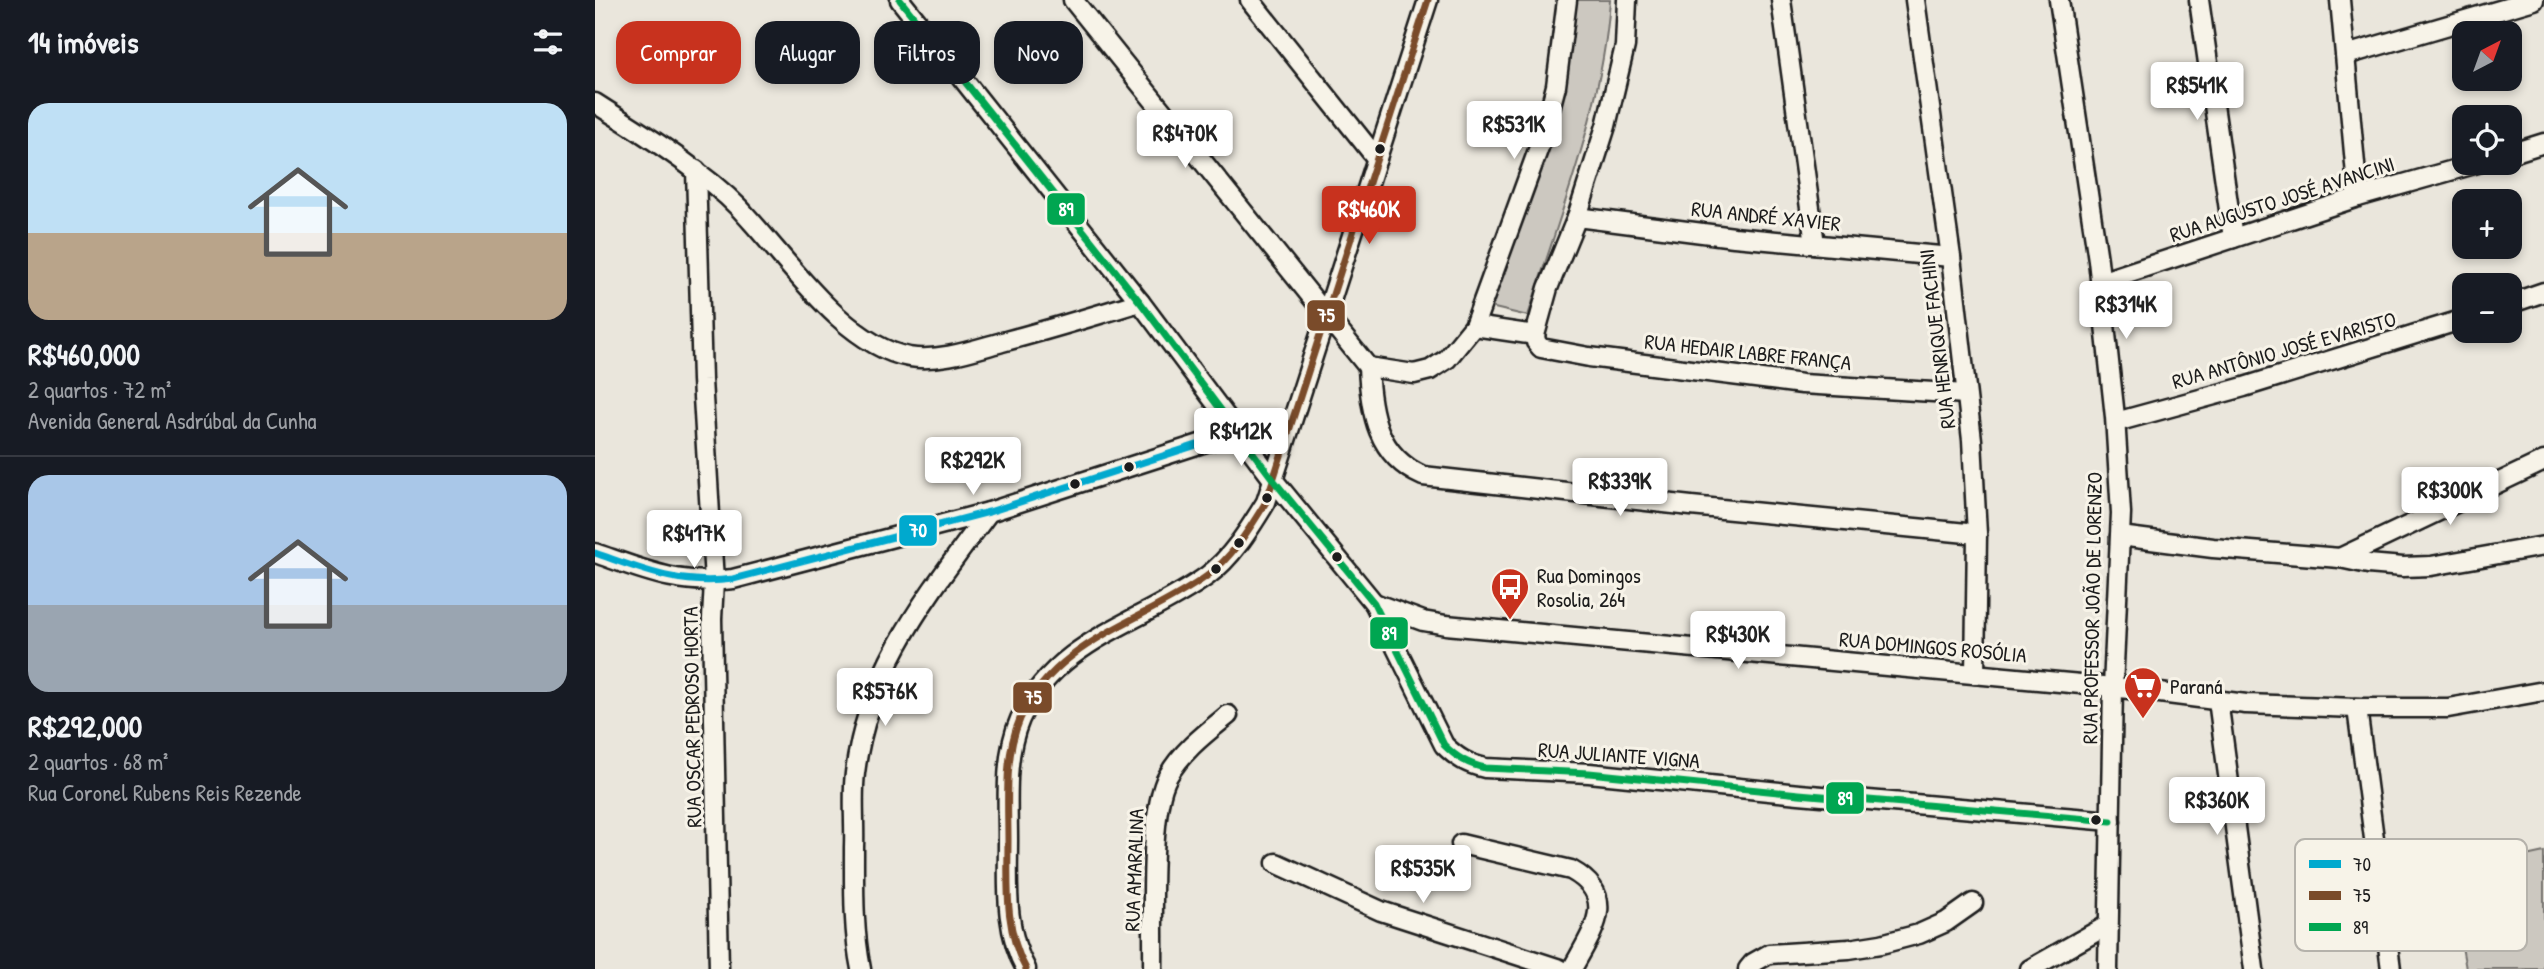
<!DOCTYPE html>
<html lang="pt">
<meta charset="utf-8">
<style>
:root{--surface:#171b24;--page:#242831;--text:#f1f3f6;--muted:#9ea1a6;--line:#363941;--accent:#c8321e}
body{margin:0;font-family:"Patrick Hand",sans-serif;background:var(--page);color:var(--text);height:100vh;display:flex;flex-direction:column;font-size:26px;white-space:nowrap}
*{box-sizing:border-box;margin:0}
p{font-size:23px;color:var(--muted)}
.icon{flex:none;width:38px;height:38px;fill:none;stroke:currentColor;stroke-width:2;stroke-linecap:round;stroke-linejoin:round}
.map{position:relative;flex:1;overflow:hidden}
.details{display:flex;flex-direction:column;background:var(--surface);width:595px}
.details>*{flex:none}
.banner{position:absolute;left:21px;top:21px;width:665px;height:63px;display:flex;gap:14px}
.needle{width:46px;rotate:41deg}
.fabs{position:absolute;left:1857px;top:21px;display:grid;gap:14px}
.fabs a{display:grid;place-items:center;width:70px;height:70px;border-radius:14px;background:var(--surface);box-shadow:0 4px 10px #0003;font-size:35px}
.price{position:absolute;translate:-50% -60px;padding:0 16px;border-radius:7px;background:#fff;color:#222;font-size:23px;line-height:46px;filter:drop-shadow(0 2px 4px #0008)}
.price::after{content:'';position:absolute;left:50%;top:42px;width:21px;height:16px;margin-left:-10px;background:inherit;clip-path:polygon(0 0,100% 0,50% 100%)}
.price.active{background:var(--accent);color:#fff}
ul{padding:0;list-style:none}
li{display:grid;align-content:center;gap:14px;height:371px;padding:0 28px}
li+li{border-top:2px solid var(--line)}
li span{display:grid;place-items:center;height:217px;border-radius:21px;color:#555}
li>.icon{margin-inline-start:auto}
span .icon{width:126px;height:126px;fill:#fffc;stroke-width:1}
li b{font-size:30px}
h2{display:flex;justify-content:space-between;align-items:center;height:84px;padding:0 28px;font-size:30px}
.pill{padding:0 24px;border-radius:21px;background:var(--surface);box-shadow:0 4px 10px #0003;font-size:24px;line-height:63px}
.pill.active{background:var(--accent);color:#fff}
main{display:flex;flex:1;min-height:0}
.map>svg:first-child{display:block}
</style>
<main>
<section class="details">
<h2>14 imóveis<svg class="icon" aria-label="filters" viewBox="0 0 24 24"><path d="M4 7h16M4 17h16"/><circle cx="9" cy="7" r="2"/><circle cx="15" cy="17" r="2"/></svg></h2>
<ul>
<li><span style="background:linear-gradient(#bfe0f5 60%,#b9a48a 0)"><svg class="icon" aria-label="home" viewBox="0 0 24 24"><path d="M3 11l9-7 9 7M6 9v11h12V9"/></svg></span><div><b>R$460,000</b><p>2 quartos · 72 m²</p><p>Avenida General Asdrúbal da Cunha</p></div></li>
<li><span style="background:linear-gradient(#a9c7e8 60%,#9aa5b1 0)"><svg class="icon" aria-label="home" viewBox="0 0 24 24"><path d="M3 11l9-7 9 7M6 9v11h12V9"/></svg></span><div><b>R$292,000</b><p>2 quartos · 68 m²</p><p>Rua Coronel Rubens Reis Rezende</p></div></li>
</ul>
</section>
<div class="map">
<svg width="1949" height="969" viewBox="0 0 1949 969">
<rect width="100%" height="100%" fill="#eae6dc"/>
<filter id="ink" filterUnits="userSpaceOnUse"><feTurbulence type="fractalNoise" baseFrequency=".0143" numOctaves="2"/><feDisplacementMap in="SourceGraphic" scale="14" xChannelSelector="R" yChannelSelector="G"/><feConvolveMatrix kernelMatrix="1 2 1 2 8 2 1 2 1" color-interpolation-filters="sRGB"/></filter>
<g filter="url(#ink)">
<!-- green -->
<g fill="#ccc8c0" stroke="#74726e" stroke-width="2">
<path d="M 976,0 L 1015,0 C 1008,108 965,213 933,316 L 891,306 L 972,77 Z"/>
<path d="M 1949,852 L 1949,969 L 1871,969 L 1854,873 Z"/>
</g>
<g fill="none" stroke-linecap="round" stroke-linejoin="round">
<defs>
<g id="minor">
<path d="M 305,0 L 545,302 L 680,482 L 779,603 L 849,745 C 862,758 873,764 890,768 L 994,773 L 1204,794 L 1516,821"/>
<path d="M 478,0 L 773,367 L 819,374 L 835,370 L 852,359 L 879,326 L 947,139 L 961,86 L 972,0"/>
<path d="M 655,0 L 782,159"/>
<path d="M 1186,0 L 1220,244"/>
<path d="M 1320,0 L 1356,257 L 1377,440 L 1382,534 L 1380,674"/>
<path d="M 1464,0 L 1503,260 L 1520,417 L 1526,513 L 1518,687 L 1513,969"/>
<path d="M 1604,0 L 1638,238"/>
<path d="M 1745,0 L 1763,197"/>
<path d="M 1751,55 L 1939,0"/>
<path d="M 0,103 C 34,125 70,146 101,171 C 120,185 141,203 156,221 C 196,265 252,346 314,357 C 344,362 378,350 407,342 C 453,330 499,316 545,302"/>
<path d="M 1914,154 L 1949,143"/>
<path d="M 101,170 L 107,380 L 119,581 L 117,619 L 124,969"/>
<path d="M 982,217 L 1139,237 L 1356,257"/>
<path d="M 1505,282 L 1763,197 L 1883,163"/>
<path d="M 1914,304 L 1949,292"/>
<path d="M 879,326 L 940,335"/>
<path d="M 940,335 L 941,342 L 946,348 L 994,357 L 1207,384 L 1371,394"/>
<path d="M 940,335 L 953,288 L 982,217 L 1011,126 L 1030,46 L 1032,0"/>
<path d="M 773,367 C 775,412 782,456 828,476 L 1096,506 L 1382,534"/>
<path d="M 1521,422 L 1649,387 L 1869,319"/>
<path d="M 1525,536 L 1618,548 L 1745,558 L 1773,564 L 1808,567 L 1836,566 L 1949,546"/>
<path d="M 0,553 C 49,570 84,586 138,579 L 394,512 L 642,432"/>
<path d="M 1745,558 L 1949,461"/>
<path d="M 779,603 L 828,621 L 851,625 L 1518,687 L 1651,704 L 1762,708 L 1853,708 L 1949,691"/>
<path d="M 1623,700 L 1659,969"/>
<path d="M 1762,708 L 1796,969"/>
<path d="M 866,844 L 976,870 C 1025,897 997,932 977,969"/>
<path d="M 681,863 L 786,911 L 965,969"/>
<path d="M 266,969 C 258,930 259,887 259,847 C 260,823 257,797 260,773 C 273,667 333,595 394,512"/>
<path d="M 431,969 C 409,930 413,884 413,840 C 413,800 409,756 425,719 C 462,639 547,623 612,576 C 637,558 655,528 671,502 L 833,0"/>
<path d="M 558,969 C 559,925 553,810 573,776 C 587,751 611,733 633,715"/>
<path d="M 1153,969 L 1158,963 L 1174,954 L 1254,949 L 1286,944 L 1324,934 L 1351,922 L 1378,903"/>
<path d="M 1435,969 L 1513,925"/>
</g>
</defs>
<!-- minor casing -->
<use href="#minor" stroke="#1c1c1c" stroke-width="23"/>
<!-- minor -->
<use href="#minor" stroke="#f7f3e8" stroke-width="18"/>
<defs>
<path id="bus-1" d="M 0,553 C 49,570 84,586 138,579 L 394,512 L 642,432"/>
<path id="bus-2" d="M 431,969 C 409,930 413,884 413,840 C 413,800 409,756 425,719 C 462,639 547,623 612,576 C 637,558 655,528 671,502 L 833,0"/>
<path id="bus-3" d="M 305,0 L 545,302 L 680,482 L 779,603 L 849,745 C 862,758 873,764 890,768 L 994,773 L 1204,794 L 1516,821"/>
</defs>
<!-- bus-1 casing -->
<use href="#bus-1" stroke="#f7f3e8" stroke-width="12"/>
<!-- bus-2 casing -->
<use href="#bus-2" stroke="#f7f3e8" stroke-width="12"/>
<!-- bus-3 casing -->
<use href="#bus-3" stroke="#f7f3e8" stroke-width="12"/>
<!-- bus-1 -->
<use href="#bus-1" stroke="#00a9ce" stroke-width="7"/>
<!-- bus-2 -->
<use href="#bus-2" stroke="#7a4b2a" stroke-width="7"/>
<!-- bus-3 -->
<use href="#bus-3" stroke="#00a651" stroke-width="7"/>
</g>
</g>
<!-- icons -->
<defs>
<symbol id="bus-pin" viewBox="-11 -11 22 30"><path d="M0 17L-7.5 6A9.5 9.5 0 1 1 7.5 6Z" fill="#c8321e" stroke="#f7f3e8"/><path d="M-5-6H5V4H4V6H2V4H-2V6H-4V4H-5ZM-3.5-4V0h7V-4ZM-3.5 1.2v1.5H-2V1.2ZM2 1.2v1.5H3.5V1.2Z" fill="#fff"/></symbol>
<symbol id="supermarket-pin" viewBox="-11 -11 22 30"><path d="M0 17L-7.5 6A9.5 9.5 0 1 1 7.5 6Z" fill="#c8321e" stroke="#f7f3e8"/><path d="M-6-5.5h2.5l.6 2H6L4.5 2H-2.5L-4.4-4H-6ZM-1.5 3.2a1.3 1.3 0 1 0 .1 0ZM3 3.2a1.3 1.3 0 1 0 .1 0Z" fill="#fff"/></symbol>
</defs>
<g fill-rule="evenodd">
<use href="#bus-pin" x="893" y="565" width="44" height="60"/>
<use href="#supermarket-pin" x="1526" y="664" width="44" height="60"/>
</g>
<!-- markers -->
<g fill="#1c1c1c" stroke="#f7f3e8" stroke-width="2.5">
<circle cx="785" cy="149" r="6"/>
<circle cx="534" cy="467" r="6"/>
<circle cx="480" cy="484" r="6"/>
<circle cx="672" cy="498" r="6"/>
<circle cx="644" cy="543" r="6"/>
<circle cx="742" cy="557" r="6"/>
<circle cx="621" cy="569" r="6"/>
<circle cx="1501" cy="820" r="6"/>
</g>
<g text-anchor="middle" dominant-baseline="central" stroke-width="6" stroke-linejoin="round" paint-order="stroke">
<!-- street labels -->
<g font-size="21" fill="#1c1c1c" stroke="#f7f3e8">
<text transform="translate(1687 199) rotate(-18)">RUA AUGUSTO JOSÉ AVANCINI</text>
<text transform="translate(1171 216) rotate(6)">RUA ANDRÉ XAVIER</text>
<text transform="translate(1342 339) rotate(-97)">RUA HENRIQUE FACHINI</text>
<text transform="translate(1689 350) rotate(-16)">RUA ANTÔNIO JOSÉ EVARISTO</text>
<text transform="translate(1153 352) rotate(6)">RUA HEDAIR LABRE FRANÇA</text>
<text transform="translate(1497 608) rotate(-89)">RUA PROFESSOR JOÃO DE LORENZO</text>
<text transform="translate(1338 647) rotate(5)">RUA DOMINGOS ROSÓLIA</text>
<text transform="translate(97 717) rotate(-91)">RUA OSCAR PEDROSO HORTA</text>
<text transform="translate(1024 755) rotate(4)">RUA JULIANTE VIGNA</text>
<text transform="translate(539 870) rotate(-88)">RUA AMARALINA</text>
</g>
<!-- poi labels -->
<g font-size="21" fill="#1c1c1c" stroke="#f7f3e8" text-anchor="start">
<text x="942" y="575">Rua Domingos<tspan x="942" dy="24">Rosolia, 264</tspan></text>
<text x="1575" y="686">Paraná</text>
</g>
</g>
<!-- legend -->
<rect x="1700" y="839" width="232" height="112" rx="10" fill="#f7f3e8" stroke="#b5b2ab" stroke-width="2"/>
<rect x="1714" y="860" width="32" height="8" fill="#00a9ce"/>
<rect x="1714" y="891" width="32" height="9" fill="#7a4b2a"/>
<rect x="1714" y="923" width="32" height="8" fill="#00a651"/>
<g font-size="19" fill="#1c1c1c">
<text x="1758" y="871">70</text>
<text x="1758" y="902">75</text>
<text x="1758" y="934">89</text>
</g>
<g stroke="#f7f3e8" stroke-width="2.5">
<rect x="451" y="192" width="40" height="34" rx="7" fill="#00a651"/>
<rect x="711" y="299" width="40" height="33" rx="7" fill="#7a4b2a"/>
<rect x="303" y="514" width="40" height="33" rx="7" fill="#00a9ce"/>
<rect x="774" y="616" width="40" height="34" rx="7" fill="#00a651"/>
<rect x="417" y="681" width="41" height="33" rx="7" fill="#7a4b2a"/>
<rect x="1230" y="781" width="40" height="34" rx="7" fill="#00a651"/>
</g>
<g font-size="19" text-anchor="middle" font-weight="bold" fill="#fff">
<text x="471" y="216">89</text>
<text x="731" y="322">75</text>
<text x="323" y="537">70</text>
<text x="794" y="640">89</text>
<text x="438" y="704">75</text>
<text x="1250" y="805">89</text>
</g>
</svg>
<div class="fabs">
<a><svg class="needle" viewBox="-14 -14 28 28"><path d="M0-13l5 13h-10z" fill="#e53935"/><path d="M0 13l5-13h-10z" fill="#9ea1a6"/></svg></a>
<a><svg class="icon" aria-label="locate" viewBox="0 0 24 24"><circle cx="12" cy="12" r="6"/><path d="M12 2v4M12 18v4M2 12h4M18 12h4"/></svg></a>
<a>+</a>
<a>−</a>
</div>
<b class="price" style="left:1602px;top:122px">R$541K</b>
<b class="price" style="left:919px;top:161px">R$531K</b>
<b class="price" style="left:590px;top:170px">R$470K</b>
<b class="price active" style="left:774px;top:246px">R$460K</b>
<b class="price" style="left:1531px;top:341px">R$314K</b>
<b class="price" style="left:646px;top:468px">R$412K</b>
<b class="price" style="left:378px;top:497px">R$292K</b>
<b class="price" style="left:1025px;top:518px">R$339K</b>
<b class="price" style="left:1855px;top:527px">R$300K</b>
<b class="price" style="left:99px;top:570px">R$417K</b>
<b class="price" style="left:1143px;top:671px">R$430K</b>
<b class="price" style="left:290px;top:728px">R$576K</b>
<b class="price" style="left:1622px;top:837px">R$360K</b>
<b class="price" style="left:828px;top:905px">R$535K</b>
<div class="banner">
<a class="pill active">Comprar</a>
<a class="pill">Alugar</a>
<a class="pill">Filtros</a>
<a class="pill">Novo</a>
</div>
</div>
</main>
